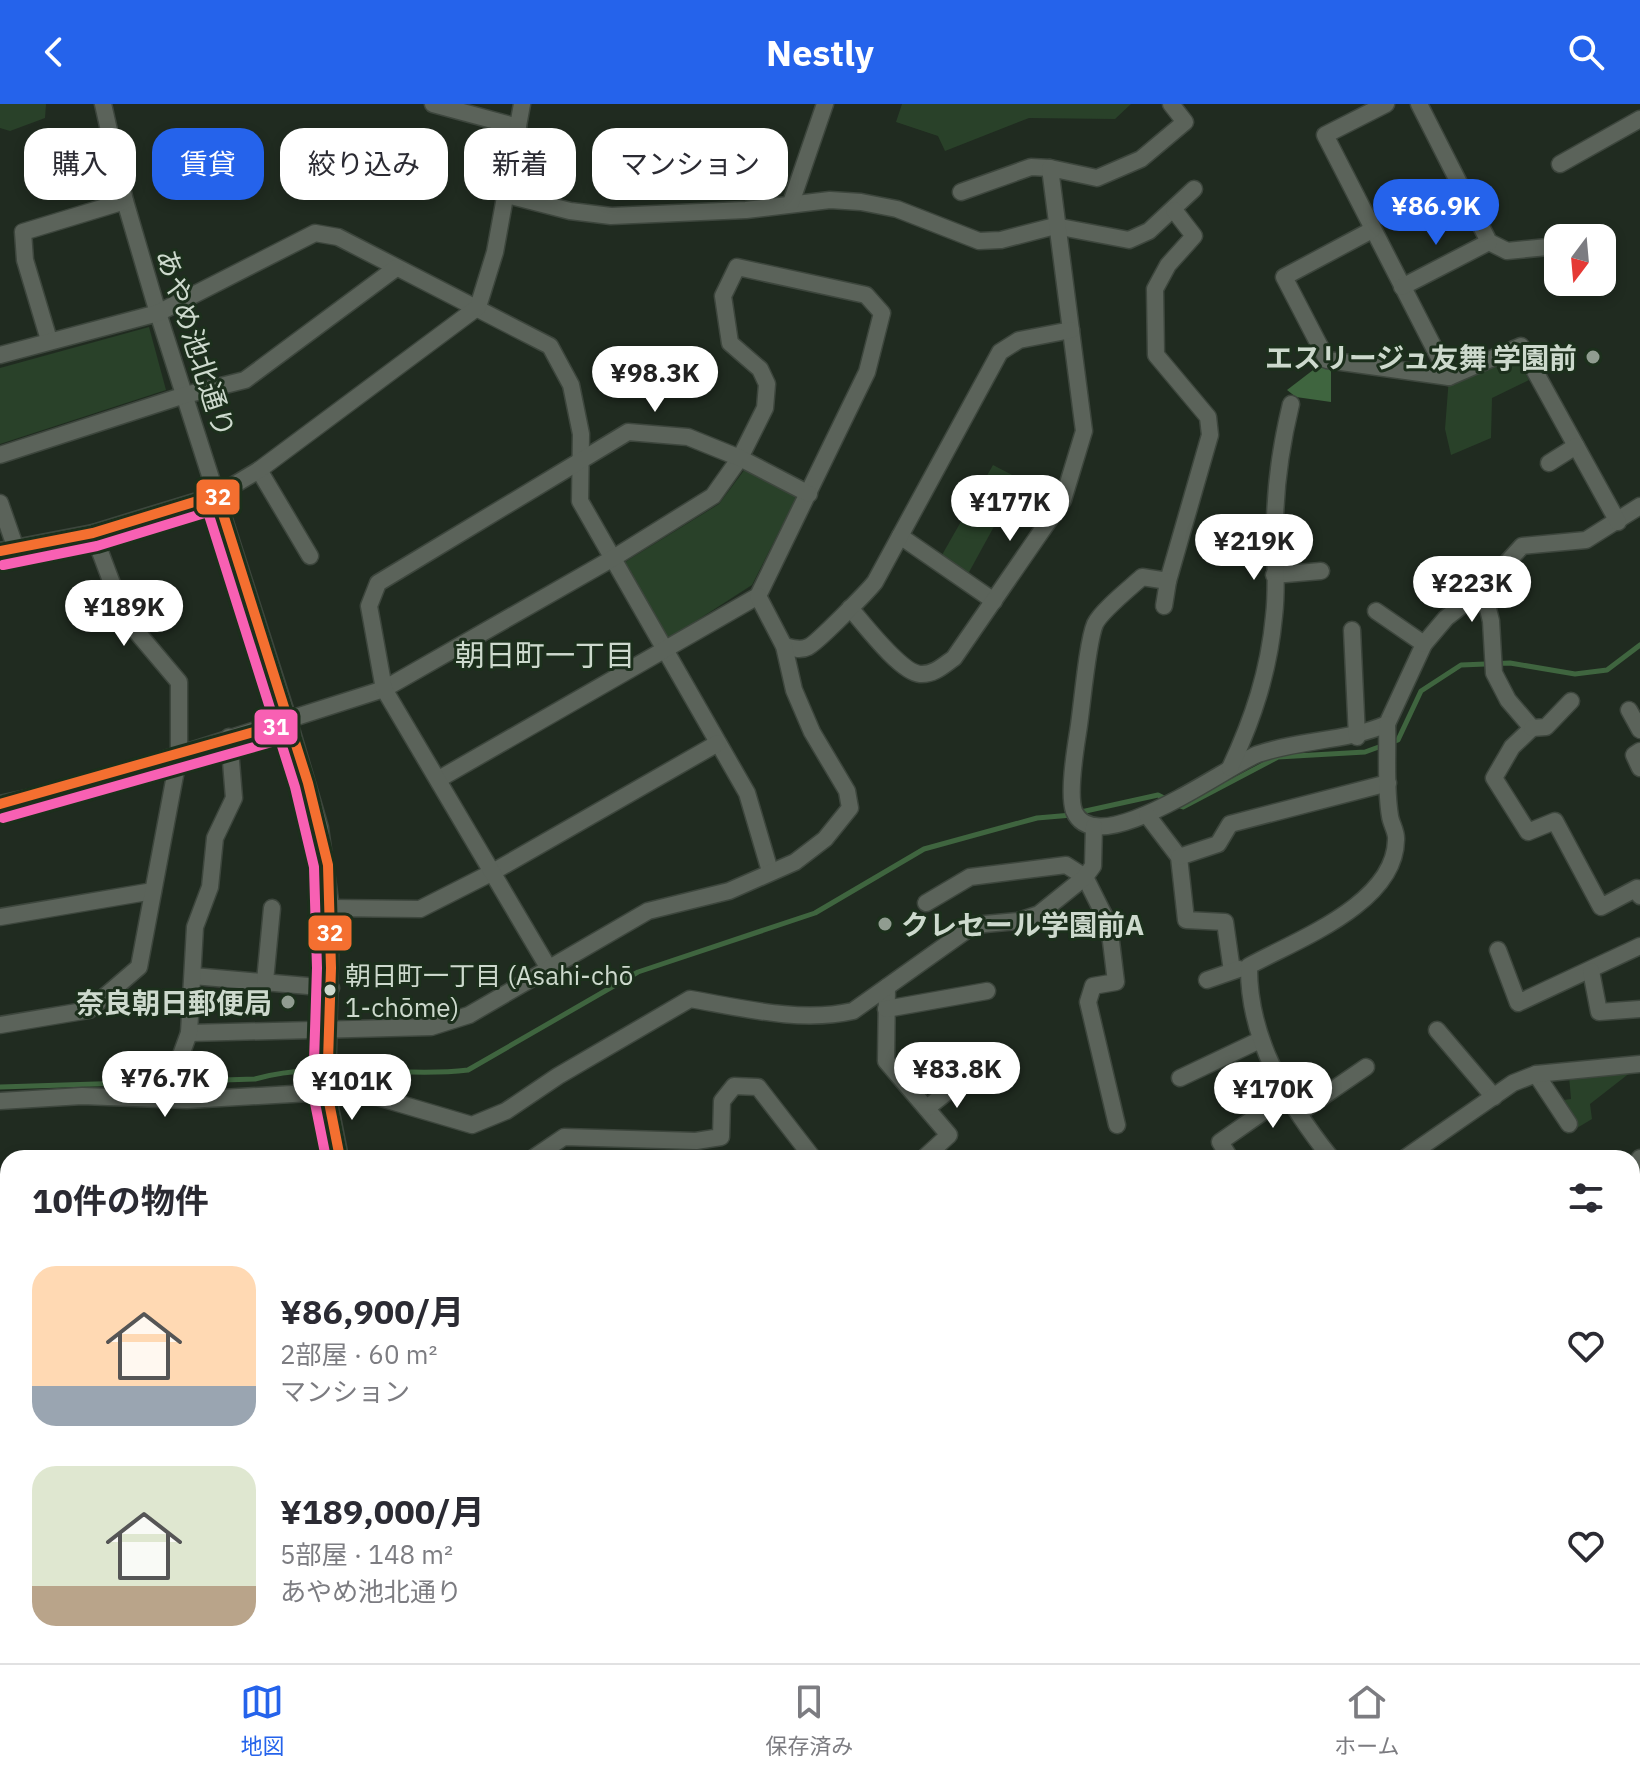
<!DOCTYPE html>
<html lang="ja">
<meta charset="utf-8">
<style>
:root{--surface:#fff;--page:#f2f2f3;--text:#2b2b33;--muted:#7c7c81;--line:#e1e1e2;--accent:#2563eb}
body{margin:0;font-family:"IBM Plex Sans","Noto Sans JP",sans-serif;background:var(--page);color:var(--text);height:100vh;display:flex;flex-direction:column;font-size:30px;white-space:nowrap}
*{box-sizing:border-box;margin:0}
p{font-size:26px;color:var(--muted)}
.icon{flex:none;width:44px;height:44px;fill:none;stroke:currentColor;stroke-width:2;stroke-linecap:round;stroke-linejoin:round}
.map{position:relative;flex:1;overflow:hidden}
.details{position:absolute;left:0px;top:1046px;width:1640px;height:514px;display:flex;flex-direction:column;background:var(--surface);border-radius:24px 24px 0 0;box-shadow:0 4px 12px #0003}
.details>*{flex:none}
.top-card{position:absolute;left:24px;top:24px;width:800px;height:72px;display:flex;gap:16px}
.needle{width:52px;rotate:196deg}
.fabs{position:absolute;left:1544px;top:120px;display:grid;gap:16px}
.fabs a{display:grid;place-items:center;width:72px;height:72px;border-radius:16px;background:var(--surface);box-shadow:0 4px 12px #0003;font-size:40px}
.price{position:absolute;translate:-50% -68px;padding:0 18px;border-radius:28px;background:#fff;color:#222;font-size:26px;line-height:52px;filter:drop-shadow(0 2px 4px #0008)}
.price::after{content:'';position:absolute;left:50%;top:48px;width:24px;height:18px;margin-left:-12px;background:inherit;clip-path:polygon(0 0,100% 0,50% 100%)}
.price.selected{background:var(--accent);color:#fff}
ul{padding:0;list-style:none}
li{display:flex;align-items:center;gap:24px;height:200px;padding:0 32px}
li span{display:grid;place-items:center;flex:none;width:224px;height:160px;border-radius:24px;color:#555}
li>.icon{margin-inline-start:auto}
span .icon{width:96px;height:96px;fill:#fffc;stroke-width:1}
li b{font-size:34px}
h2{display:flex;justify-content:space-between;align-items:center;height:96px;padding:0 32px;font-size:34px}
.chip{padding:0 28px;border-radius:24px;background:var(--surface);box-shadow:0 4px 12px #0003;font-size:28px;line-height:72px}
.chip.selected{background:var(--accent);color:#fff}
header{display:flex;justify-content:space-between;align-items:center;height:104px;padding:0 32px;background:var(--accent);color:#fff;font-size:36px;font-weight:700}
.tabs{display:flex;justify-content:space-around;align-items:center;height:112px;border-top:2px solid var(--line);background:var(--surface);font-size:22px;color:var(--muted)}
.tabs a{display:grid;justify-items:center;gap:4px}
.tabs .selected{color:var(--accent)}
.map>svg:first-child{display:block}
</style>
<header><svg class="icon" aria-label="back" viewBox="0 0 24 24"><path d="M15 5l-7 7 7 7"/></svg>Nestly<svg class="icon" aria-label="search" viewBox="0 0 24 24"><circle cx="10" cy="10" r="6"/><path d="M15 15l6 6"/></svg></header>
<div class="map">
<svg width="1640" height="1559" viewBox="0 0 1640 1559">
<rect width="100%" height="100%" fill="#202b20"/>
<!-- green -->
<g fill="#294129">
<path d="M 0,0 L 46,0 L 45,14 L 10,27 L 0,24 Z"/>
<path d="M 902,0 L 1131,0 L 1115,15 L 1029,14 L 945,47 L 938,32 L 896,18 Z"/>
<path d="M 149,223 L 166,286 L 0,340 L 0,264 Z"/>
<path d="M 1512,258 L 1520,260 L 1529,276 L 1492,294 L 1491,334 L 1451,351 L 1445,325 L 1449,273 Z"/>
<path d="M 993,361 L 1020,375 L 968,470 L 942,451 Z"/>
<path d="M 745,365 L 797,392 L 752,481 L 668,535 L 625,458 L 719,400 Z"/>
<path d="M 1631,968 L 1590,1000 L 1592,1015 L 1567,1030 L 1548,998 L 1571,995 L 1569,972 Z"/>
<path d="M 0,1323 L 8,1324 L 8,1400 L 0,1400 Z"/>
<path d="M 1632,1361 L 1640,1369 L 1640,1559 L 1505,1559 L 1502,1552 L 1632,1552 Z"/>
<rect x="373" y="1552" width="61" height="7"/>
</g>
<!-- water -->
<path fill="#3f653f" d="M 1317,263 L 1331,265 L 1331,298 L 1296,293 L 1287,286 Z"/>
<g fill="none" stroke-linecap="round" stroke-linejoin="round">
<!-- stream -->
<g stroke="#3f653f" stroke-width="5">
<path d="M 1177,701 L 1183,703 L 1278,653 L 1365,648 L 1398,636 L 1421,587 L 1461,561 L 1510,559 L 1575,570 L 1607,566 L 1640,541"/>
<path d="M 1081,708 L 1158,691 L 1168,696"/>
<path d="M 0,983 L 255,975 C 320,956 399,974 468,966 L 638,868 L 815,809 L 924,745 L 1037,714 L 1072,711"/>
</g>
<defs>
<g id="minor">
<path d="M 103,0 L 125,97 L 158,209 L 289,618 L 320,724 L 331,804 L 327,988 L 340,1054"/>
<path d="M 433,0 L 518,23"/>
<path d="M 1386,0 L 1325,31 L 1449,273"/>
<path d="M 1419,0 L 1489,138 L 1507,147 L 1558,142"/>
<path d="M 1560,60 L 1640,15"/>
<path d="M 961,88 L 1031,63 L 1050,64"/>
<path d="M 507,91 L 570,107 L 611,112 L 746,106 L 830,96 L 861,98 L 897,105 L 979,137 L 1001,136 L 1055,122 L 1129,136 L 1149,127 L 1194,85"/>
<path d="M 791,99 L 825,0"/>
<path d="M 1174,106 L 1194,132 L 1168,161 L 1155,185 L 1156,251 L 1208,313 L 1210,331 L 1168,477 L 1142,473 C 1130,484 1101,507 1095,520 C 1087,539 1082,604 1078,628 C 1075,647 1068,690 1074,707 C 1096,760 1228,661 1258,650 C 1302,635 1345,638 1387,620 L 1424,540 L 1446,514 L 1483,485 L 1522,442 L 1586,436 L 1640,402"/>
<path d="M 1372,126 L 1284,173 L 1327,256 L 1449,273 L 1521,242 L 1618,418"/>
<path d="M 1402,183 L 1489,138"/>
<path d="M 49,236 L 25,156 L 23,128 L 125,97"/>
<path d="M 0,251 L 158,209 L 315,129 L 338,133 L 550,242 L 571,281 L 581,330 L 580,397 L 747,689 L 770,767"/>
<path d="M 0,351 L 185,291 L 245,276 L 396,164"/>
<path d="M 1549,359 L 1576,342"/>
<path d="M 259,366 L 310,452"/>
<path d="M 0,399 L 16,445"/>
<path d="M 900,432 L 994,497"/>
<path d="M 0,447 L 93,429 L 217,391 L 259,366 L 478,203 L 495,148 L 522,0"/>
<path d="M 1274,471 L 1321,467"/>
<path d="M 1483,485 L 1491,517 L 1494,569 L 1508,596 L 1532,624 L 1512,643 L 1494,674 L 1528,728 L 1555,717 L 1601,803 L 1637,784 L 1640,792"/>
<path d="M 1164,502 L 1168,477"/>
<path d="M 850,504 C 864,520 900,568 920,570 C 934,571 944,561 954,554 L 1063,396 L 1084,327 L 1050,64 L 1097,74 L 1141,55 L 1185,18 L 1171,0"/>
<path d="M 1376,507 L 1424,540"/>
<path d="M 1352,526 L 1357,633"/>
<path d="M 784,542 C 792,544 800,547 808,543 C 816,540 869,486 875,478 L 1000,248 L 1019,236 L 1071,226"/>
<path d="M 1629,606 L 1640,626"/>
<path d="M 1532,624 L 1546,623 L 1571,597"/>
<path d="M 1640,647 L 1634,651 L 1640,664"/>
<path d="M 1230,664 C 1253,615 1269,567 1274,512 C 1278,480 1274,447 1275,415 C 1276,376 1282,337 1291,300"/>
<path d="M 0,700 L 74,684 L 384,585 L 615,453 L 713,392 L 740,354 L 765,304 L 767,280 L 760,265 L 730,239 L 723,192 L 737,163 L 866,191 L 882,209 L 867,268 L 758,492 L 439,675"/>
<path d="M 1147,711 L 1179,753 L 1186,816 L 1225,818 L 1232,867"/>
<path d="M 1179,753 L 1218,740 L 1230,720 L 1388,679"/>
<path d="M 926,799 L 970,773 L 1066,761 L 1085,773 L 1109,821 L 1116,878 L 1093,882 L 1088,898 L 1117,1021"/>
<path d="M 331,804 L 420,805 L 491,769 L 718,639"/>
<path d="M 0,813 L 153,787"/>
<path d="M 1498,846 L 1518,899 L 1640,842"/>
<path d="M 548,863 L 384,585 L 369,502 L 378,479 L 628,328 L 688,333 L 740,354 L 809,390"/>
<path d="M 1591,867 L 1599,908 L 1640,905"/>
<path d="M 193,872 L 331,884"/>
<path d="M 1207,876 L 1239,865"/>
<path d="M 265,877 L 272,804"/>
<path d="M 887,883 L 886,957 L 949,1031 L 924,1054"/>
<path d="M 886,905 L 987,887"/>
<path d="M 0,921 L 89,906 L 139,863 L 179,650 L 179,578 L 125,514 L 93,429"/>
<path d="M 1437,926 L 1494,993"/>
<path d="M 189,929 L 431,923 L 469,911 L 648,807 L 729,787 L 795,758 L 825,735 L 850,704 L 847,687 L 812,628 L 794,586 L 784,542 L 758,492"/>
<path d="M 1536,970 L 1569,1020"/>
<path d="M 1180,974 L 1260,936"/>
<path d="M 165,995 L 189,929 L 195,823 L 210,783 L 215,734 L 234,694 L 229,633"/>
<path d="M 0,997 L 82,992 L 187,996 L 327,988 L 377,993 L 472,1021 L 506,1007 L 558,972 L 690,895 C 742,904 801,919 853,907 L 974,821 L 1018,817 L 1039,810 L 1085,773 L 1093,762 L 1094,722"/>
<path d="M 927,1004 L 962,976"/>
<path d="M 1299,1009 L 1366,963"/>
<path d="M 533,1054 L 564,1033 L 696,1037 L 721,1033 L 722,997 L 734,982 L 758,983 L 813,1054"/>
<path d="M 1230,1054 L 1220,1038 L 1287,991"/>
<path d="M 1331,1054 C 1287,999 1248,934 1249,862 C 1296,836 1395,800 1396,736 C 1397,728 1391,720 1390,712 C 1385,682 1388,650 1387,620"/>
<path d="M 1405,1054 L 1513,979 L 1536,970 L 1640,960"/>
<path d="M 1632,1067 L 1640,1054"/>
<path d="M 0,1194 L 8,1194"/>
<path d="M 0,1308 L 8,1309"/>
<path d="M 0,1416 L 8,1416"/>
<path d="M 0,1528 L 8,1528"/>
<path d="M 71,1552 L 71,1559"/>
<path d="M 361,1552 L 361,1559"/>
<path d="M 832,1552 L 832,1559"/>
<path d="M 1496,1552 L 1499,1559"/>
<path d="M 455,1559 L 455,1552"/>
<path d="M 539,1559 L 539,1552"/>
<path d="M 1147,1559 L 1149,1552"/>
<path d="M 1263,1559 L 1265,1552"/>
<path d="M 1319,1559 L 1343,1552"/>
</g>
</defs>
<!-- minor casing -->
<use href="#minor" stroke="#3d463d" stroke-width="19"/>
<!-- minor -->
<use href="#minor" stroke="#5b635a" stroke-width="16"/>
<defs>
<g id="bus-1">
<path d="M 0,447 L 93,429 L 217,391 L 308,679 L 328,761 L 331,864 L 327,988 L 340,1054"/>
<path d="M 0,700 L 289,618"/>
</g>
<g id="bus-2">
<path d="M 3,461 L 97,442 L 208,408 L 295,683 L 314,763 L 317,864 L 313,989 L 326,1054"/>
<path d="M 3,714 L 293,632"/>
</g>
</defs>
<!-- bus-1 casing -->
<use href="#bus-1" stroke="#1c2f1c" stroke-width="16"/>
<!-- bus-2 casing -->
<use href="#bus-2" stroke="#1c2f1c" stroke-width="16"/>
<!-- bus-1 -->
<use href="#bus-1" stroke="#f46f30" stroke-width="10"/>
<!-- bus-2 -->
<use href="#bus-2" stroke="#f860b3" stroke-width="10"/>
</g>
<!-- markers -->
<g fill="#909c90" stroke="#1c2f1c" stroke-width="3">
<circle cx="1593" cy="253" r="8"/>
<circle cx="885" cy="820" r="8"/>
<circle cx="288" cy="898" r="8"/>
</g>
<circle fill="#cdd9cd" stroke="#1c2f1c" stroke-width="3" cx="330" cy="886" r="7"/>
<g text-anchor="middle" dominant-baseline="central" stroke-width="6" stroke-linejoin="round" paint-order="stroke">
<!-- bus labels -->
<g font-size="26" fill="#cdd9cd" stroke="#1c2f1c" text-anchor="start">
<text x="345" y="871">朝日町一丁目 (Asahi-chō<tspan x="345" dy="32">1-chōme)</tspan></text>
</g>
<!-- street labels -->
<g font-size="28" fill="#cdd9cd" stroke="#1c2f1c">
<text transform="translate(196 239) rotate(72)">あやめ池北通り</text>
</g>
<!-- poi labels -->
<g font-size="28" font-weight="bold" fill="#cdd9cd" stroke="#1c2f1c" text-anchor="end">
<text x="1577" y="253">エスリージュ友舞 学園前</text>
<text x="901" y="820" text-anchor="start">クレセール学園前A</text>
<text x="272" y="898">奈良朝日郵便局</text>
</g>
<!-- neighbourhood labels -->
<g font-size="30" fill="#cdd9cd" stroke="#1c2f1c">
<text x="545" y="550">朝日町一丁目</text>
</g>
</g>
<g stroke="#1c2f1c" stroke-width="3">
<rect x="195" y="374" width="46" height="38" rx="8" fill="#f46f30"/>
<rect x="253" y="604" width="46" height="38" rx="8" fill="#f860b3"/>
<rect x="307" y="810" width="46" height="38" rx="8" fill="#f46f30"/>
</g>
<g font-size="22" text-anchor="middle" font-weight="bold" fill="#fff">
<text x="218" y="401">32</text>
<text x="276" y="631">31</text>
<text x="330" y="837">32</text>
</g>
</svg>
<div class="fabs">
<a><svg class="needle" viewBox="-14 -14 28 28"><path d="M0-13l5 13h-10z" fill="#e53935"/><path d="M0 13l5-13h-10z" fill="#7c7c81"/></svg></a>
</div>
<b class="price selected" style="left:1436px;top:143px">¥86.9K</b>
<b class="price" style="left:655px;top:310px">¥98.3K</b>
<b class="price" style="left:1010px;top:439px">¥177K</b>
<b class="price" style="left:1254px;top:478px">¥219K</b>
<b class="price" style="left:1472px;top:520px">¥223K</b>
<b class="price" style="left:124px;top:544px">¥189K</b>
<b class="price" style="left:957px;top:1006px">¥83.8K</b>
<b class="price" style="left:165px;top:1015px">¥76.7K</b>
<b class="price" style="left:352px;top:1018px">¥101K</b>
<b class="price" style="left:1273px;top:1026px">¥170K</b>
<div class="top-card">
<a class="chip">購入</a>
<a class="chip selected">賃貸</a>
<a class="chip">絞り込み</a>
<a class="chip">新着</a>
<a class="chip">マンション</a>
</div>
<section class="details">
<h2>10件の物件<svg class="icon" aria-label="filters" viewBox="0 0 24 24"><path d="M4 7h16M4 17h16"/><circle cx="9" cy="7" r="2"/><circle cx="15" cy="17" r="2"/></svg></h2>
<ul>
<li><span style="background:linear-gradient(#ffd9b3 75%,#9aa5b1 0)"><svg class="icon" aria-label="home" viewBox="0 0 24 24"><path d="M3 11l9-7 9 7M6 9v11h12V9"/></svg></span><div><b>¥86,900/月</b><p>2部屋 · 60 m²</p><p>マンション</p></div><svg class="icon" aria-label="heart" viewBox="0 0 24 24"><path d="M12 20l-8-8c-3-5 5-10 8-4 3-6 11-1 8 4z"/></svg></li>
<li><span style="background:linear-gradient(#dfe7d0 75%,#b9a48a 0)"><svg class="icon" aria-label="home" viewBox="0 0 24 24"><path d="M3 11l9-7 9 7M6 9v11h12V9"/></svg></span><div><b>¥189,000/月</b><p>5部屋 · 148 m²</p><p>あやめ池北通り</p></div><svg class="icon" aria-label="heart" viewBox="0 0 24 24"><path d="M12 20l-8-8c-3-5 5-10 8-4 3-6 11-1 8 4z"/></svg></li>
</ul>
</section>
</div>
<nav class="tabs">
<a class="selected"><svg class="icon" aria-label="map" viewBox="0 0 24 24"><path d="M3 6l6-2 6 2 6-2v14l-6 2-6-2-6 2zM9 4v14M15 6v14"/></svg>地図</a>
<a><svg class="icon" aria-label="saved" viewBox="0 0 24 24"><path d="M7 4h10v16l-5-4-5 4z"/></svg>保存済み</a>
<a><svg class="icon" aria-label="home" viewBox="0 0 24 24"><path d="M3 11l9-7 9 7M6 9v11h12V9"/></svg>ホーム</a>
</nav>
